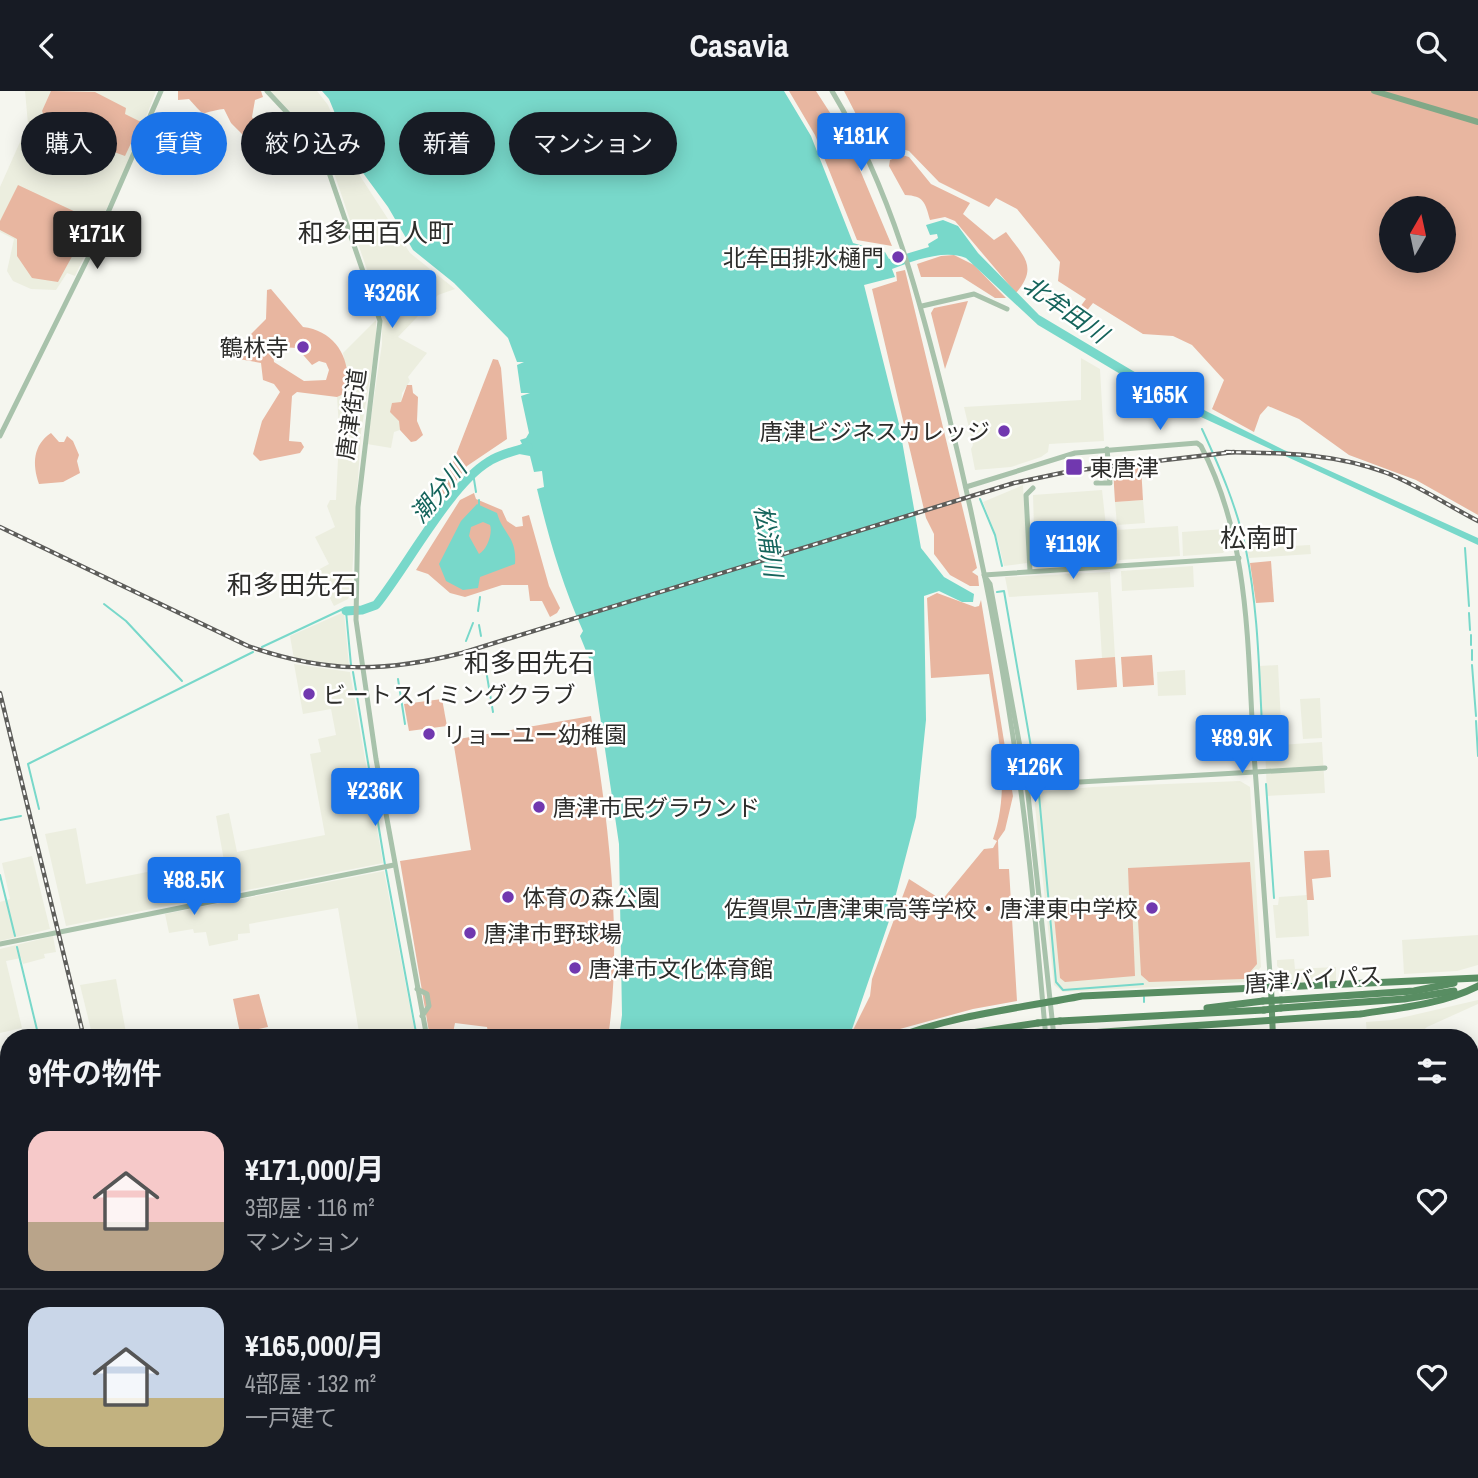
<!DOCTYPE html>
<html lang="ja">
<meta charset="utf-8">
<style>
:root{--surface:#171b24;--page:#20242c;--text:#f1f3f6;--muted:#9ea1a6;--line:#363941;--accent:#1a73e8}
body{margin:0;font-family:"Archivo Narrow","Noto Sans JP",sans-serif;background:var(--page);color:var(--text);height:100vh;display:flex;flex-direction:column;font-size:26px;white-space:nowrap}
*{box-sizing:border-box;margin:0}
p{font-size:23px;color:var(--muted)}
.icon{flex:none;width:38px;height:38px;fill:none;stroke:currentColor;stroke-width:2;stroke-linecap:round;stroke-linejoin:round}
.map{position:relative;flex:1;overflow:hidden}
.details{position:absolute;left:0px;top:938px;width:1479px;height:450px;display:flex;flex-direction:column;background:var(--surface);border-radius:28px 28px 0 0;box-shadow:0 4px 18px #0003}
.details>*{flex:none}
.hud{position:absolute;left:21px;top:21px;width:700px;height:63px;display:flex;gap:14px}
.needle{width:46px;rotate:9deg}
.controls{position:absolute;left:1379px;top:105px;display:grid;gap:14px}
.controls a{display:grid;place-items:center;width:77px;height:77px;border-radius:50%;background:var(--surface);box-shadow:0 4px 18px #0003;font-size:35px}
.price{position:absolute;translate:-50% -60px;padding:0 16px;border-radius:7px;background:var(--accent);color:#fff;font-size:23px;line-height:46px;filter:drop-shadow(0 2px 4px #0008)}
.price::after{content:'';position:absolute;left:50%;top:42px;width:21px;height:16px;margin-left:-10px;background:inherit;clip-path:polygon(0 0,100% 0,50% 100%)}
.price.selected{background:#222;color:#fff}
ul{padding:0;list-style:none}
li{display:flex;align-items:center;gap:21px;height:175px;padding:0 28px}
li+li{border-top:2px solid var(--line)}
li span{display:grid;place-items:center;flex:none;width:196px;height:140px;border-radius:21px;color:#555}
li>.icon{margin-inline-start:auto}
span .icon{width:84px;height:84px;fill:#fffc;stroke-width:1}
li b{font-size:30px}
h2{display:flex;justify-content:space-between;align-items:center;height:84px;padding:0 28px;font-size:30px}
.chip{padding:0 24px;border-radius:32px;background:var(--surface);box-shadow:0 4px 18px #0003;font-size:24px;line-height:63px}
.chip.selected{background:var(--accent);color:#fff}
header{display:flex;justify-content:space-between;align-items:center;height:91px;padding:0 28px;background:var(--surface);font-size:32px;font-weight:700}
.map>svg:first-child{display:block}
</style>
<header><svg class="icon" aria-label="back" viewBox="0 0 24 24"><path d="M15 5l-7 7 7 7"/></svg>Casavia<svg class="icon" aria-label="search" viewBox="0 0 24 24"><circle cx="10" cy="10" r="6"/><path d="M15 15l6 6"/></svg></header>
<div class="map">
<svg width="1478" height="1387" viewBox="0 0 1478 1387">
<rect width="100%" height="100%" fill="#f5f6ef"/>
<!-- built -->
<g fill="#eceedf">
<path d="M 25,0 L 156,0 L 128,72 L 75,185 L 67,182 L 56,199 L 31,198 L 13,190 L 7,180 L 14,148 L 0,141 L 0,96 L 28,33 Z"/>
<path d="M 270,0 L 317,0 L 328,14 L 351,71 L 410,162 L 455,198 L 438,204 L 398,246 L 427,262 L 408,286 L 410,290 L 402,302 L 400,339 L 394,341 L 391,357 L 367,353 L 382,253 L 382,228 L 377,208 L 332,76 L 311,42 Z"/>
<path d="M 376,229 L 376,251 L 361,341 L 351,501 L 348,508 L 334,515 L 316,480 L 329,473 L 315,446 L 335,436 L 327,415 L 330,409 L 336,409 L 339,347 L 343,345 L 346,337 L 339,336 L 337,306 L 346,302 L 348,291 L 343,262 Z"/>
<path d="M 1081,267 L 1100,278 L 1104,350 L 1049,353 L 1048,361 L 1041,366 L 1011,376 L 975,379 L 971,358 L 973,354 L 964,316 L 1081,309 Z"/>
<path d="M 1023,394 L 1027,472 L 1004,475 L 998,450 L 983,411 Z"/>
<path d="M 1102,399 L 1108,453 L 1078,455 L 1078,472 L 1035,472 L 1033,404 Z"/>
<path d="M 1143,409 L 1145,432 L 1117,434 L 1115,411 Z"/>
<path d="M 1178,435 L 1180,465 L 1119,469 L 1117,439 Z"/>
<path d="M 1225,438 L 1229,455 L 1223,462 L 1183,465 L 1182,441 Z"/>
<path d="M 1272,449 L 1273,456 L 1310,454 L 1311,463 L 1249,467 L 1246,451 Z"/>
<path d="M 1193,475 L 1194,496 L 1122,500 L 1121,480 Z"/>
<path d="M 1110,481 L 1115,566 L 1102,567 L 1098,501 L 1009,506 L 1005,486 Z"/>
<path d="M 344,521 L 349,575 L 294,568 L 290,545 Z"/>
<path d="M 294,573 L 350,581 L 383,772 L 66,835 L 45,743 L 76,737 L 86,793 L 183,774 L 186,788 L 226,781 L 216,725 L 229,722 L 237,761 L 325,744 L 310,663 L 321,661 L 318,648 L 336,644 L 331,618 L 303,623 Z"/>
<path d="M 1278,574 L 1282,650 L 1264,651 L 1259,575 Z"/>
<path d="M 1185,579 L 1186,604 L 1158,605 L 1157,581 Z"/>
<path d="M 1320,607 L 1322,647 L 1303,648 L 1300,608 Z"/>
<path d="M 1322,651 L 1325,702 L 1267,705 L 1265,655 Z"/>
<path d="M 1240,690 L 1250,696 L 1261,876 L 1247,891 L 1063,901 L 1054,894 L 1034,705 L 1040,701 L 1093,696 Z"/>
<path d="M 32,765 L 50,838 L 0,850 L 0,811 L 10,808 L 2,772 Z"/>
<path d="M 384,780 L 416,947 L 360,947 L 338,817 L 249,833 L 250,842 L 238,843 L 238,849 L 209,855 L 206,841 L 194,842 L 193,838 L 169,842 L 165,823 Z"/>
<path d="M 1307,804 L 1309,845 L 1276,847 L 1273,814 L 1278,814 L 1279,806 Z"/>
<path d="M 1478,844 L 1478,874 L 1457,880 L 1404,883 L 1402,849 Z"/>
<path d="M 53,845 L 56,861 L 44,863 L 45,867 L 23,873 L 21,867 L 6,870 L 22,937 L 0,942 L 0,858 Z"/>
<path d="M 1294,868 L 1295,878 L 1336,876 L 1336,890 L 1294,891 L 1277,875 L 1277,869 Z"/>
<path d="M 116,888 L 127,947 L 93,947 L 80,894 Z"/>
<path d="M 1478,909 L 1478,913 L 1427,936 L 1414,947 L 1367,947 L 1366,931 L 1392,929 Z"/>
<path d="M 328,1379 L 383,1379 L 399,1387 L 325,1387 Z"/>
<path d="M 1127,1379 L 1294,1379 L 1294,1387 L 1136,1387 Z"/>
</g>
<!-- green -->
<g fill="#e8b6a0" fill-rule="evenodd">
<path d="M 51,0 L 95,1 L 126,17 L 125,23 L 141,31 L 125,65 L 49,37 L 42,20 Z"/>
<path d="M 178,0 L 261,0 L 263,6 L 255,9 L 252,26 L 260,39 L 243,44 L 231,32 L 224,18 C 198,21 208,29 189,8 L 178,9 Z"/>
<path d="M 789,0 L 816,0 L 847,48 L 892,155 L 857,149 L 815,44 Z"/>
<path d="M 844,0 L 1478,0 L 1478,424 L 1416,389 L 1349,364 L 1299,328 L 1268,315 L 1260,324 L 1254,341 L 1212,318 L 1224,289 L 1192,254 L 1173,245 L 1143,243 L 1093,212 L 1081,227 L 1066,216 L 1068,212 L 1080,216 L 1086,208 L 1058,190 L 1060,171 L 1017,118 L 996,107 L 989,116 L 939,91 L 909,60 L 902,58 L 878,66 ZM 1391,117 L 1444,117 L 1444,170 L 1391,170 Z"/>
<path d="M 902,64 L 909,66 L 931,93 L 970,112 L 963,123 L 994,149 L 1006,141 C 1023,165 1039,175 1016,202 L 955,130 L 945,126 L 930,129 C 925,111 924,105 905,104 L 889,75 L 890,69 Z"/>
<path d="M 18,94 L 95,130 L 96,136 L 83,164 L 75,160 L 58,191 L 32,187 L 17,165 L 17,148 L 0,139 L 0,130 Z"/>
<path d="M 954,164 L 974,174 L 1006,207 L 995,207 L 962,186 L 921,186 L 917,173 L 941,165 Z"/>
<path d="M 905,179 L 977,477 L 972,481 L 978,485 L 979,495 L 970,495 L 950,484 L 934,463 L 934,443 L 926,427 L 872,198 L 897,190 L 896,181 Z"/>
<path d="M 271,198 L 303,236 C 336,240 353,269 346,302 L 337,306 L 297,301 L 292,305 L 289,350 L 301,351 L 304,356 L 300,362 L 260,370 L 253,363 L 262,330 L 280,301 L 274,293 L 263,289 L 261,272 L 233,267 L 236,261 L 249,254 L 251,243 L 266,228 L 267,199 ZM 280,256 L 297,257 L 312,274 L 319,270 L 326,272 L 329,279 L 326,289 L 304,290 L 274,271 L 273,263 Z"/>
<path d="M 968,210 L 945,278 L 931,222 L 934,217 Z"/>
<path d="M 493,268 L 498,269 L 501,277 L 507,348 L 467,375 L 441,411 L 438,410 Z"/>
<path d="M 407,294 L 412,294 L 413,302 L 418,306 L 417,330 L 423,344 L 416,350 L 411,351 L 400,339 L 399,330 L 390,321 L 392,312 L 401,311 Z"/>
<path d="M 51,342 L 59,351 L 64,351 L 67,345 L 73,350 L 79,364 L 77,370 L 80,382 L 63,391 L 39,393 C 32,373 33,354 51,342 Z"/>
<path d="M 1141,375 L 1143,409 L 1115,411 L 1113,378 Z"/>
<path d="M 474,402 L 476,408 L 502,419 L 507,430 L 516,436 L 523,435 L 522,426 L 529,424 L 549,495 L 560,517 L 557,522 L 550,526 L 542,510 L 530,510 L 528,494 L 502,494 L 465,506 L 450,502 L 428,483 L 416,479 L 460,409 Z"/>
<path d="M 1271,470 L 1274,511 L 1256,512 L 1250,472 Z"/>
<path d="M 937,502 L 975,516 L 979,515 L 981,509 L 1013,705 L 1005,739 L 998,749 L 999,778 L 1009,778 L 1017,910 L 973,918 L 867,947 L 849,947 L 870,905 L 872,888 L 909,788 L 942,809 L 984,758 L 993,757 L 997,750 L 993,748 C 1012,694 996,638 989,583 L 931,587 L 927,507 Z"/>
<path d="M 1152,564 L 1154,594 L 1123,596 L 1121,566 Z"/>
<path d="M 1115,566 L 1117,596 L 1077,599 L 1075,569 Z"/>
<path d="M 442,608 L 447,635 L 409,640 L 404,613 Z"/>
<path d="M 591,625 C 608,726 623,845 608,947 L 565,947 L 565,943 L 532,947 L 530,943 L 489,947 L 487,936 L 455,932 L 453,942 L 430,947 L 400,770 L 471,759 L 453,649 Z"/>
<path d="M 1329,759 L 1331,786 L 1312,788 L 1314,809 L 1307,809 L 1304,760 Z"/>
<path d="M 1250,771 L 1257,873 L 1244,888 L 1149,891 L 1141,884 L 1137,810 L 1129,804 L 1128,777 Z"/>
<path d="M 1127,808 L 1132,812 L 1135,885 L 1065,891 L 1060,887 L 1053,814 Z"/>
<path d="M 259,903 L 268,936 L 240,942 L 233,908 Z"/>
<path d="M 9,1292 L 9,1379 L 96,1379 L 99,1387 L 0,1387 L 0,1293 Z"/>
<path d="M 862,1379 L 1064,1379 L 1072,1387 L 857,1387 Z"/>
</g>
<!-- water -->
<g fill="#78d8ca" fill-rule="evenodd">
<path d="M 322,0 L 784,0 L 811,45 L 853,152 L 885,161 L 889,168 L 929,156 L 928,153 L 938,147 L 937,143 L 930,144 L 926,134 L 943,129 L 958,135 L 978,162 L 1039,224 L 1170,302 L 1284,359 L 1478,447 L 1478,454 L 1164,309 L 1038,234 L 966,167 C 944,158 913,170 892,178 L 895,186 L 864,194 L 899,333 L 921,457 L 944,486 L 974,503 L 973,511 L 962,511 L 939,500 L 924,505 L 926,629 L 916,726 L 889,830 L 849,947 L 619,947 L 622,924 L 619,753 L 593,577 L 580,545 L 583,540 C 562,493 549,448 537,398 L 544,396 L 542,380 L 534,381 L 530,365 L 519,363 L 518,355 L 522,353 L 520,349 L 526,347 L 529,342 L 521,305 L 530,302 L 521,302 L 517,274 L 524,271 L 517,271 L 508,247 L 454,192 L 413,159 L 388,116 L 355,71 L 329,8 Z"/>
<path d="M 477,413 L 497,422 C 503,443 517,446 515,473 L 480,486 L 478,497 L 463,499 L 446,490 L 439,473 L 461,430 ZM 483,431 L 490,434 C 493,442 487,459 479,463 L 469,445 L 471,436 Z"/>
<path d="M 458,1379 L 667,1379 L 664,1387 L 449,1387 Z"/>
</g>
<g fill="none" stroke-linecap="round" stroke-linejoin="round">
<!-- stream -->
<g stroke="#78d8ca" stroke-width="2">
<path d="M 1202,338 C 1220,377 1237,416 1246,459 C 1260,527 1259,598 1264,667"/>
<path d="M 473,382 L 476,401"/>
<path d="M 980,408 L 995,444 L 1002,475"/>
<path d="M 479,409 L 479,415"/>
<path d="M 1465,457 L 1469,515"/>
<path d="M 997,501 L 1004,500 L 1036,685"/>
<path d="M 104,513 L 126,530 L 182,590"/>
<path d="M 478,520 L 480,506"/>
<path d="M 1469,522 L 1470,539"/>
<path d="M 479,534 L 481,545"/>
<path d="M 1471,544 L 1471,554"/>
<path d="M 466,550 L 473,532"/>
<path d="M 262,556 L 343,518 L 346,520 L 351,574"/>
<path d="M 1472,559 L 1472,569"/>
<path d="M 483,561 L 484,569"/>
<path d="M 485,573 L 493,621"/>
<path d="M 1472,574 L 1476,625"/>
<path d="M 353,581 L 385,774"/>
<path d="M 398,588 L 405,633"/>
<path d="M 1476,630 L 1478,665"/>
<path d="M 1266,693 L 1274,807"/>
<path d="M 1039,704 L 1056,891 L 1063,899 L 1143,893"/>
<path d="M 39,718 L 28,673 L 253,561"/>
<path d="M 0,729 L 21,725"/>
<path d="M 386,779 L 417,947"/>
<path d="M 0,784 L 15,845"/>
<path d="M 17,856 L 39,947"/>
<path d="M 1144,906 L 1144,911"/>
<path d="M 0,1029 L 9,1027"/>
<path d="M 254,1379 L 258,1379"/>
<path d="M 1188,1379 L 1195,1387"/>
<path d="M 1309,1379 L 1311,1387"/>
<path d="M 178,1380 L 182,1380"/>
<path d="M 265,1380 L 286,1381"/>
<path d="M 293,1381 L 315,1382"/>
<path d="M 424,1387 L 436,1379"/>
<path d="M 770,1387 L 773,1379"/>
</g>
<!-- river -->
<g stroke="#78d8ca" stroke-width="9">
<path d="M 346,520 L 362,519 L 376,514 C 406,477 450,394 488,371 C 500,363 515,360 528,356"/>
<path d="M 1033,1379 L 1042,1387"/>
</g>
<!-- tertiary -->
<g stroke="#a8c2ab" stroke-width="5">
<path d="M 267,0 L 310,46 L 324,67 L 380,230 L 358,416 L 356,529 L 376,668 L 427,947"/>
<path d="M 832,0 C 892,100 920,209 948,321 C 978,444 1003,569 1020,694 C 1032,778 1038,863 1046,947"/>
<path d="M 922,215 L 974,203 L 1007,218"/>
<path d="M 0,345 L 89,165 L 161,0"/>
<path d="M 1096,392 L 1110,392 L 1107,358"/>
<path d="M 966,396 L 1075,362 L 1197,352 L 1201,355 C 1251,451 1247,558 1254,663 C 1259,741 1265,819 1271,897"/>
<path d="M 1030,480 L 1026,404 L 1033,397"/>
<path d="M 984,484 L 1239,467"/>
<path d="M 985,486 L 990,493 L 1027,694 L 1054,946"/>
<path d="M 1027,694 L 1325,677"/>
<path d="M 0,853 L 394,774"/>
<path d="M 417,898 L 427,903 L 429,915 L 422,925"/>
<path d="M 0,1287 L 9,1285"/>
<path d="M 762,1379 L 778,1387"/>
<path d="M 1113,1379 L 1121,1387"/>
<path d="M 322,1387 L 325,1379"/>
<path d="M 831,1387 L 837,1379"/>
<path d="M 845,1387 L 851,1379"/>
</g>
<!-- secondary -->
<path stroke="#81a887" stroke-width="6" d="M 1374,0 L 1478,31"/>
<!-- primary -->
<g stroke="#65956d" stroke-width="6">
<path d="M 1271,897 L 1273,947"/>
<path d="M 1300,1379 L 1300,1387"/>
</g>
<!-- trunk -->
<g stroke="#588d62" stroke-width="7">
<path d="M 1281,909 L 1414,900 L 1454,892"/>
<path d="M 1207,917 L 1263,910"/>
<path d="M 1281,917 L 1404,908 L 1454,900"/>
<path d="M 1060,930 L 1264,919"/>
<path d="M 895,947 C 955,924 1020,917 1082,905 L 1478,887"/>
<path d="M 938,947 L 1038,932"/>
<path d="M 1018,947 L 1360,923 C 1399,917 1443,913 1478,895"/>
<path d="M 0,1106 L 9,1104"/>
<path d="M 0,1118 L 9,1116"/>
<path d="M 0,1244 L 9,1254"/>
<path d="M 0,1257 L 9,1265"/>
<path d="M 160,1379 L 165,1387"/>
<path d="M 168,1379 L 173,1387"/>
</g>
<defs>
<g id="rail">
<path d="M 1226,361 C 1282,362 1334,362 1387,382 C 1419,395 1447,414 1478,430"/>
<path d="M 0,436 L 248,555 C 325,582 383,582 462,562 L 1014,392 L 1071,380 L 1234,361"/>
<path d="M 0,602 L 84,947"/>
<path d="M 191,1379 L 193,1387"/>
</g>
</defs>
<!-- rail casing -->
<use href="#rail" stroke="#5d5d5a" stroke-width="4.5"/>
<!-- rail -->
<use href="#rail" stroke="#fffffe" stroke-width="2" stroke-dasharray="5" stroke-linecap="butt"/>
<!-- trunk-bridge -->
<g stroke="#588d62" stroke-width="7">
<path d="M 1263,910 L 1281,909"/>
<path d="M 1264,919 L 1281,917"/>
<path d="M 1038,932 L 1060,930"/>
</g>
</g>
<!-- markers -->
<g fill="#7138af" stroke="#fffffe" stroke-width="2.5">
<circle cx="898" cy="166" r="7"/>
<circle cx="303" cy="256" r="7"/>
<circle cx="1004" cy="340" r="7"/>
<rect x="1065" y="367" width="18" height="18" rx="3.5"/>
<circle cx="309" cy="603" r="7"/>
<circle cx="429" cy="643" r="7"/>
<circle cx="539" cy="716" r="7"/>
<circle cx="508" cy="806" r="7"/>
<circle cx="1152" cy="817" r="7"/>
<circle cx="470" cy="842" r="7"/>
<circle cx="575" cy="877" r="7"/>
</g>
<g text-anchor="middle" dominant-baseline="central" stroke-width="5" stroke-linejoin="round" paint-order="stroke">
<!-- poi labels -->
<g font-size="23" fill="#2d2d2b" stroke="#fffffe" text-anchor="start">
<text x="884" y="166" text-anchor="end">北牟田排水樋門</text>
<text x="289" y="256" text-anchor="end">鶴林寺</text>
<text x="990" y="340" text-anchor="end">唐津ビジネスカレッジ</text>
<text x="1090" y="376">東唐津</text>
<text x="323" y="603">ビートスイミングクラブ</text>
<text x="443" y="643">リョーユー幼稚園</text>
<text x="553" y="716">唐津市民グラウンド</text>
<text x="522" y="806">体育の森公園</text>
<text x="1138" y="817" text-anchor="end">佐賀県立唐津東高等学校・唐津東中学校</text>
<text x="484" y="842">唐津市野球場</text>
<text x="589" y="877">唐津市文化体育館</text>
</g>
<!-- street labels -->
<g font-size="23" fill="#2d2d2b" stroke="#fffffe">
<text transform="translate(351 323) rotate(-82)">唐津街道</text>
<text transform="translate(1313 888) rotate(-4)">唐津バイパス</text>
</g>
<!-- water labels -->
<g font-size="24" font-style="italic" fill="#15645b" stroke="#fffffe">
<text transform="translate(1066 218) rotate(35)">北牟田川</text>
<text transform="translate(438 400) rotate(-50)">潮分川</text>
<text transform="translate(769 450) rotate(81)">松浦川</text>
</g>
<!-- quarter labels -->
<g font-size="26" fill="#2d2d2b" stroke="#fffffe">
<text x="376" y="141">和多田百人町</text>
<text x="1259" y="446">松南町</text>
<text x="292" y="493">和多田先石</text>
<text x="529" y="571">和多田先石</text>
</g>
</g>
</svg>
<div class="controls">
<a><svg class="needle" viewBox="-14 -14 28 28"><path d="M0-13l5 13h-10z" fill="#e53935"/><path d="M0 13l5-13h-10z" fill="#9ea1a6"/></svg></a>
</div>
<b class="price" style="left:861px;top:82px">¥181K</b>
<b class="price selected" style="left:97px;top:180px">¥171K</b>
<b class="price" style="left:392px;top:239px">¥326K</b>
<b class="price" style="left:1160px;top:341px">¥165K</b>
<b class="price" style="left:1073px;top:490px">¥119K</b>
<b class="price" style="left:1242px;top:684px">¥89.9K</b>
<b class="price" style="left:1035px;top:713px">¥126K</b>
<b class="price" style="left:375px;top:737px">¥236K</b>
<b class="price" style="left:194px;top:826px">¥88.5K</b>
<div class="hud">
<a class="chip">購入</a>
<a class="chip selected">賃貸</a>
<a class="chip">絞り込み</a>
<a class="chip">新着</a>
<a class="chip">マンション</a>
</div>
<section class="details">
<h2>9件の物件<svg class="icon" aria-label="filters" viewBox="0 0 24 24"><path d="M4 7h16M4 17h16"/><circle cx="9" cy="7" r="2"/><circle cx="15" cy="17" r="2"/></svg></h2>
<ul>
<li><span style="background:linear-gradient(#f6c9c9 65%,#b9a48a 0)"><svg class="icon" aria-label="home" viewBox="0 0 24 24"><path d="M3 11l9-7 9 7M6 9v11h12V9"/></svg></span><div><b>¥171,000/月</b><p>3部屋 · 116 m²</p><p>マンション</p></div><svg class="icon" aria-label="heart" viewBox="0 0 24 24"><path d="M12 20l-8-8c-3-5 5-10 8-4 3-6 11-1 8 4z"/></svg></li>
<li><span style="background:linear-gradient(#c9d6e8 65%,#c2b280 0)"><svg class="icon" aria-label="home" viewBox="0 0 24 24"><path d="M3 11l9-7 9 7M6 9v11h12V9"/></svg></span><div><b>¥165,000/月</b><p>4部屋 · 132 m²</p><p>一戸建て</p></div><svg class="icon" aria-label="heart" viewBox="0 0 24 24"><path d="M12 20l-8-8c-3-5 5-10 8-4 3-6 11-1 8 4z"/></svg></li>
</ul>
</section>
</div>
